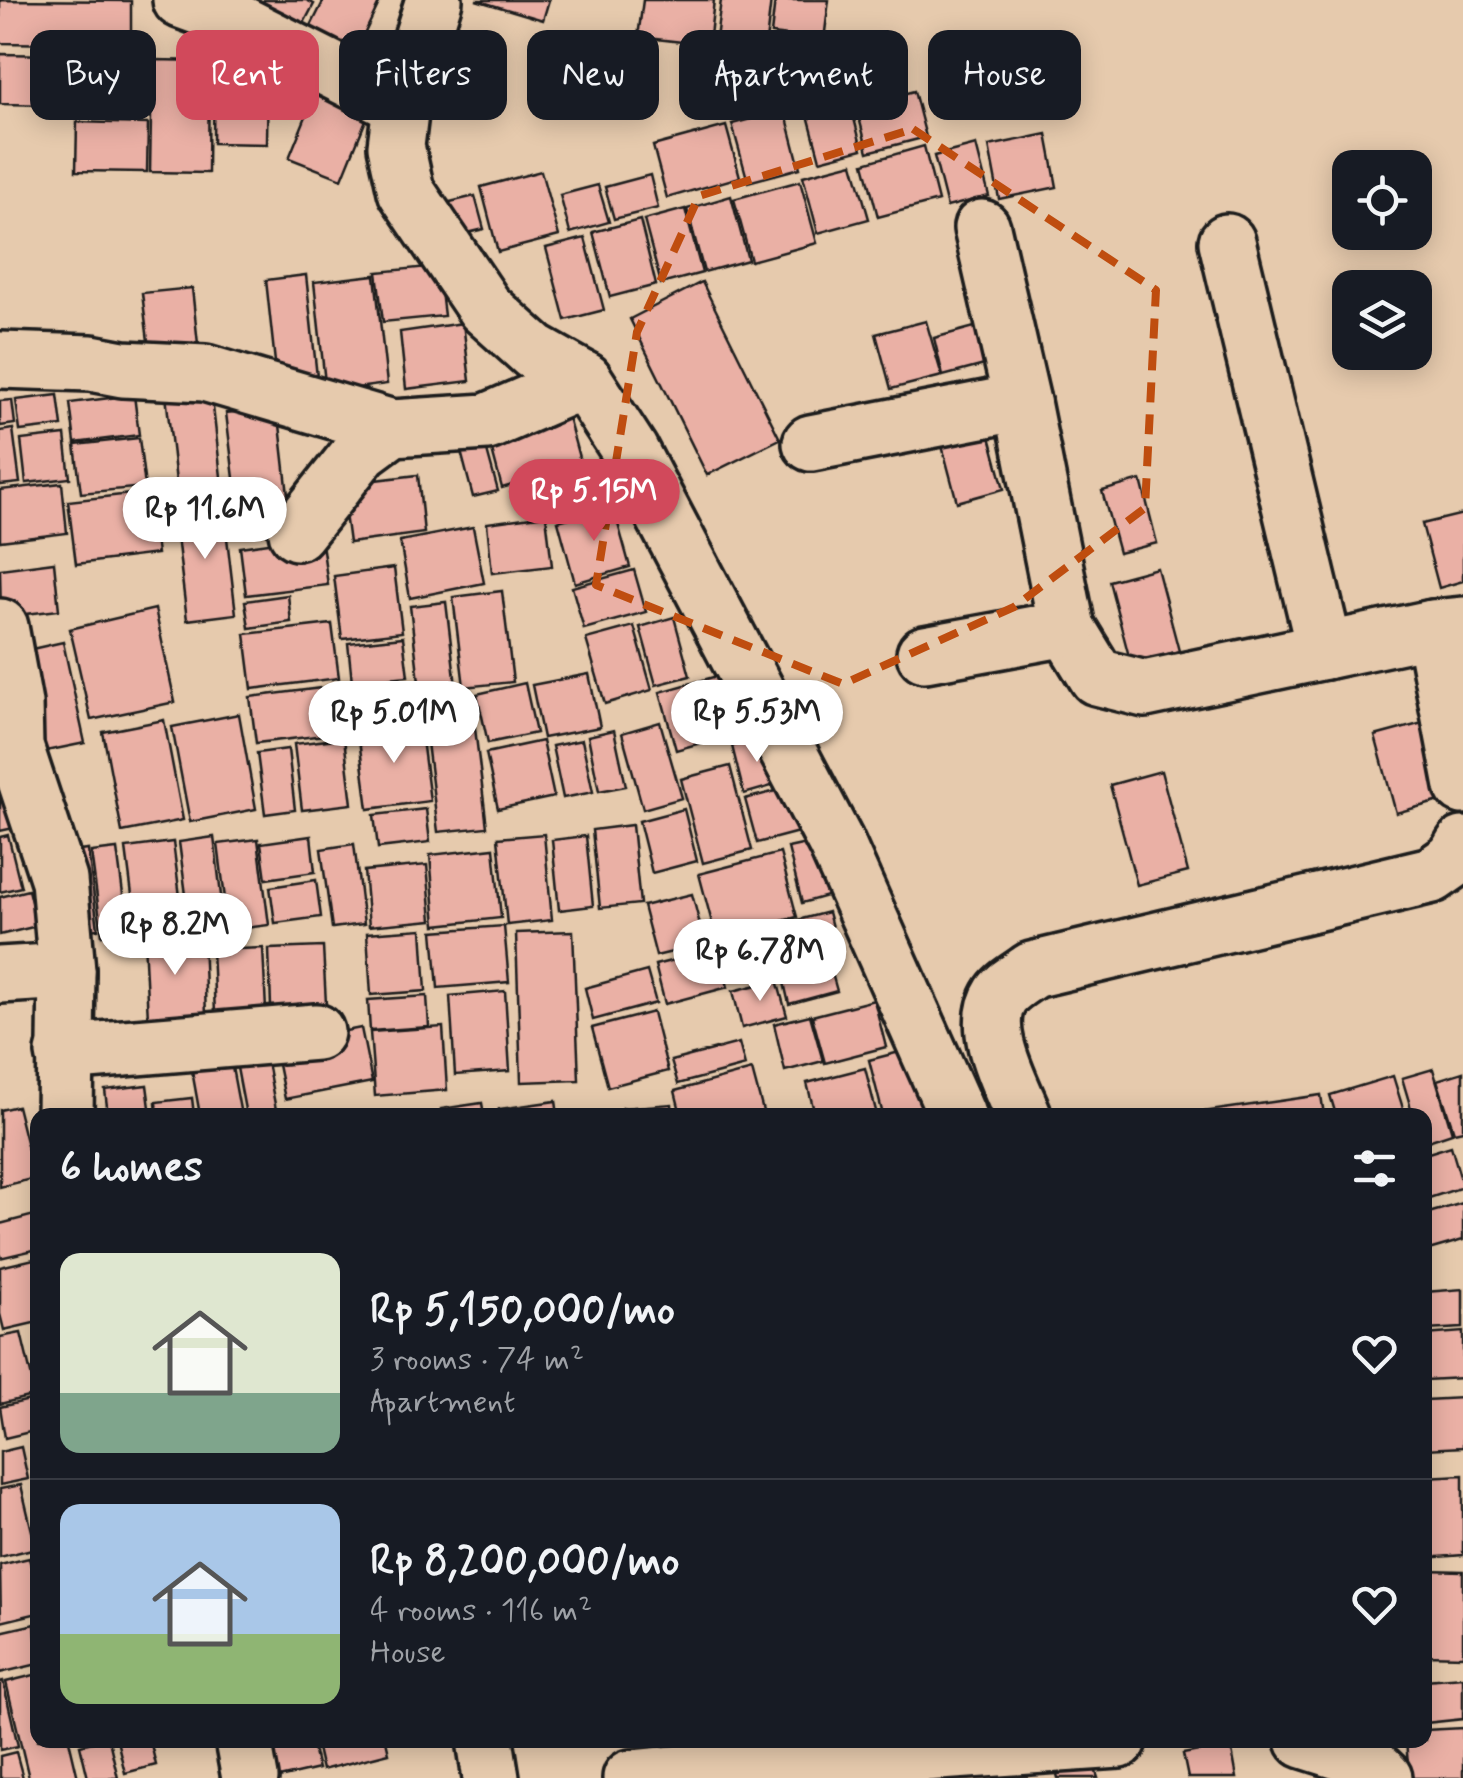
<!DOCTYPE html>
<meta charset="utf-8">
<style>
:root{--surface:#171b24;--page:#20242c;--text:#f1f3f6;--muted:#9ea1a6;--line:#363941;--accent:#d1495b}
body{margin:0;font-family:Mynerve,sans-serif;background:var(--page);color:var(--text);height:100vh;display:flex;flex-direction:column;font-size:38px;white-space:nowrap}
*{box-sizing:border-box;margin:0}
p{font-size:32px;color:var(--muted)}
.icon{flex:none;width:55px;height:55px;fill:none;stroke:currentColor;stroke-width:2;stroke-linecap:round;stroke-linejoin:round}
.map{position:relative;flex:1;overflow:hidden}
.details{position:absolute;left:30px;top:1108px;width:1402px;height:640px;display:flex;flex-direction:column;background:var(--surface);border-radius:20px;box-shadow:0 5px 25px #0003}
.details>*{flex:none}
.top-card{position:absolute;left:30px;top:30px;width:1405px;height:90px;display:flex;gap:20px}
.fabs{position:absolute;left:1332px;top:150px;display:grid;gap:20px}
.fabs a{display:grid;place-items:center;width:100px;height:100px;border-radius:20px;background:var(--surface);box-shadow:0 5px 25px #0003;font-size:50px}
.price{position:absolute;translate:-50% -85px;padding:0 22px;border-radius:35px;background:#fff;color:#222;font-size:32px;line-height:65px;filter:drop-shadow(0 2px 5px #0008)}
.price::after{content:'';position:absolute;left:50%;top:60px;width:30px;height:22px;margin-left:-15px;background:inherit;clip-path:polygon(0 0,100% 0,50% 100%)}
.price.active{background:var(--accent);color:#fff}
ul{padding:0;list-style:none}
li{display:flex;align-items:center;gap:30px;height:250px;padding:0 30px}
li+li{border-top:2px solid var(--line)}
li span{display:grid;place-items:center;flex:none;width:280px;height:200px;border-radius:20px;color:#555}
li>.icon{margin-inline-start:auto}
span .icon{width:120px;height:120px;fill:#fffc;stroke-width:1}
li b{font-size:42px}
h2{display:flex;justify-content:space-between;align-items:center;height:120px;padding:0 30px;font-size:42px}
.pill{padding:0 35px;border-radius:20px;background:var(--surface);box-shadow:0 5px 25px #0003;font-size:35px;line-height:90px}
.pill.active{background:var(--accent);color:#fff}
.map>svg:first-child{display:block}
</style>
<div class="map">
<svg width="1463" height="1778" viewBox="0 0 1463 1778">
<rect width="100%" height="100%" fill="#e6caad"/>
<filter id="ink" filterUnits="userSpaceOnUse"><feTurbulence type="fractalNoise" baseFrequency=".01" numOctaves="2"/><feDisplacementMap in="SourceGraphic" scale="20" xChannelSelector="R" yChannelSelector="G"/><feConvolveMatrix kernelMatrix="1 2 1 2 8 2 1 2 1" color-interpolation-filters="sRGB"/></filter>
<g filter="url(#ink)">
<!-- building -->
<g fill="#eab0a5" stroke="#1c1c1c" stroke-width="2.5">
<path d="M 0,0 L 131,1 L 131,45 L 0,43 Z"/>
<path d="M 264,0 L 306,0 L 314,4 L 294,42 L 253,21 Z"/>
<path d="M 324,0 L 380,1 L 351,62 L 304,40 Z"/>
<path d="M 476,0 L 549,0 L 543,20 Z"/>
<path d="M 643,0 L 714,0 L 709,45 L 638,37 Z"/>
<path d="M 721,0 L 771,0 L 760,92 L 710,86 Z"/>
<path d="M 775,0 L 829,0 L 824,40 L 771,34 Z"/>
<path d="M 64,50 L 134,51 L 133,107 L 63,106 Z"/>
<path d="M 0,54 L 55,55 L 55,105 L 0,104 Z"/>
<path d="M 152,60 L 209,61 L 208,173 L 150,172 Z"/>
<path d="M 214,64 L 268,65 L 267,144 L 213,143 Z"/>
<path d="M 317,89 L 370,110 L 342,179 L 289,158 Z"/>
<path d="M 914,91 L 926,137 L 868,152 L 856,106 Z"/>
<path d="M 850,103 L 862,149 L 820,160 L 808,115 Z"/>
<path d="M 785,110 L 800,168 L 748,182 L 732,124 Z"/>
<path d="M 77,122 L 148,124 L 147,172 L 76,171 Z"/>
<path d="M 726,126 L 740,177 L 667,198 L 653,146 Z"/>
<path d="M 1047,134 L 1057,187 L 999,199 L 989,146 Z"/>
<path d="M 976,145 L 989,196 L 947,207 L 934,156 Z"/>
<path d="M 924,146 L 938,201 L 878,217 L 864,163 Z"/>
<path d="M 853,163 L 869,219 L 818,233 L 803,176 Z"/>
<path d="M 541,171 L 559,236 L 498,252 L 481,187 Z"/>
<path d="M 650,175 L 658,208 L 614,219 L 605,187 Z"/>
<path d="M 800,181 L 817,243 L 751,261 L 734,199 Z"/>
<path d="M 598,185 L 609,222 L 570,233 L 560,195 Z"/>
<path d="M 475,196 L 484,229 L 455,236 L 446,203 Z"/>
<path d="M 731,196 L 748,260 L 704,272 L 687,209 Z"/>
<path d="M 685,209 L 702,273 L 661,284 L 644,220 Z"/>
<path d="M 640,220 L 656,285 L 610,297 L 593,232 Z"/>
<path d="M 585,238 L 604,310 L 565,320 L 546,248 Z"/>
<path d="M 438,266 L 444,316 L 383,322 L 377,272 Z"/>
<path d="M 306,275 L 318,386 L 278,390 L 266,280 Z"/>
<path d="M 375,275 L 387,384 L 326,392 L 314,282 Z"/>
<path d="M 702,282 L 780,439 L 707,475 L 630,319 Z"/>
<path d="M 192,288 L 198,344 L 149,349 L 142,293 Z"/>
<path d="M 926,321 L 942,376 L 891,389 L 876,334 Z"/>
<path d="M 463,323 L 470,381 L 406,389 L 400,332 Z"/>
<path d="M 978,326 L 988,364 L 943,376 L 934,338 Z"/>
<path d="M 210,381 L 223,494 L 178,499 L 165,387 Z"/>
<path d="M 58,395 L 62,426 L 20,431 L 16,400 Z"/>
<path d="M 134,395 L 139,435 L 75,443 L 70,403 Z"/>
<path d="M 12,400 L 15,424 L 0,426 L 0,401 Z"/>
<path d="M 565,406 L 581,465 L 502,488 L 486,428 Z"/>
<path d="M 278,407 L 290,513 L 239,519 L 226,413 Z"/>
<path d="M 987,425 L 1004,489 L 957,502 L 940,438 Z"/>
<path d="M 13,429 L 20,483 L 0,485 L 0,431 Z"/>
<path d="M 481,429 L 498,491 L 473,497 L 457,436 Z"/>
<path d="M 65,435 L 70,478 L 26,483 L 21,440 Z"/>
<path d="M 139,438 L 145,487 L 81,493 L 75,445 Z"/>
<path d="M 418,475 L 424,533 L 349,543 L 341,484 Z"/>
<path d="M 1141,480 L 1157,543 L 1119,553 L 1102,491 Z"/>
<path d="M 62,483 L 67,533 L 0,541 L 0,490 Z"/>
<path d="M 149,492 L 157,554 L 76,564 L 68,501 Z"/>
<path d="M 223,504 L 236,614 L 187,620 L 174,511 Z"/>
<path d="M 613,506 L 630,567 L 575,583 L 558,521 Z"/>
<path d="M 1463,514 L 1463,581 L 1439,588 L 1422,524 Z"/>
<path d="M 546,515 L 552,566 L 492,573 L 487,523 Z"/>
<path d="M 473,527 L 484,583 L 410,598 L 400,541 Z"/>
<path d="M 321,536 L 328,585 L 246,595 L 240,547 Z"/>
<path d="M 54,562 L 59,610 L 1,617 L 0,569 Z"/>
<path d="M 394,568 L 402,632 L 342,639 L 334,576 Z"/>
<path d="M 1157,568 L 1179,651 L 1131,664 L 1109,581 Z"/>
<path d="M 634,570 L 646,612 L 584,629 L 572,587 Z"/>
<path d="M 502,591 L 513,682 L 464,687 L 453,597 Z"/>
<path d="M 288,595 L 291,622 L 249,628 L 245,601 Z"/>
<path d="M 446,602 L 456,686 L 420,690 L 410,606 Z"/>
<path d="M 155,609 L 175,702 L 91,720 L 70,629 Z"/>
<path d="M 674,617 L 690,676 L 656,685 L 640,627 Z"/>
<path d="M 332,624 L 339,678 L 252,689 L 245,634 Z"/>
<path d="M 634,626 L 652,690 L 605,704 L 586,639 Z"/>
<path d="M 403,637 L 408,676 L 352,682 L 348,643 Z"/>
<path d="M 63,642 L 85,743 L 36,753 L 14,653 Z"/>
<path d="M 738,670 L 754,728 L 676,750 L 660,692 Z"/>
<path d="M 589,674 L 600,727 L 543,738 L 532,685 Z"/>
<path d="M 411,682 L 416,721 L 358,728 L 353,688 Z"/>
<path d="M 525,683 L 536,733 L 488,743 L 477,694 Z"/>
<path d="M 337,686 L 342,733 L 256,743 L 250,697 Z"/>
<path d="M 239,714 L 256,809 L 190,822 L 172,727 Z"/>
<path d="M 164,720 L 183,820 L 122,832 L 103,732 Z"/>
<path d="M 474,720 L 487,827 L 438,832 L 425,726 Z"/>
<path d="M 1430,721 L 1451,798 L 1396,813 L 1375,736 Z"/>
<path d="M 660,722 L 682,798 L 643,809 L 622,733 Z"/>
<path d="M 420,724 L 430,801 L 368,809 L 358,732 Z"/>
<path d="M 614,730 L 626,786 L 599,791 L 588,736 Z"/>
<path d="M 771,736 L 782,783 L 744,794 L 732,746 Z"/>
<path d="M 344,738 L 352,804 L 302,810 L 294,744 Z"/>
<path d="M 582,740 L 593,792 L 563,798 L 552,746 Z"/>
<path d="M 542,741 L 554,797 L 498,809 L 486,753 Z"/>
<path d="M 288,749 L 295,810 L 265,814 L 257,753 Z"/>
<path d="M 0,763 L 18,827 L 0,831 Z"/>
<path d="M 730,766 L 752,850 L 703,863 L 681,779 Z"/>
<path d="M 1161,771 L 1188,872 L 1137,885 L 1110,785 Z"/>
<path d="M 791,787 L 802,831 L 757,843 L 745,799 Z"/>
<path d="M 426,809 L 430,842 L 378,848 L 374,815 Z"/>
<path d="M 684,809 L 697,861 L 652,873 L 639,821 Z"/>
<path d="M 632,825 L 640,904 L 600,908 L 592,830 Z"/>
<path d="M 544,834 L 552,920 L 507,925 L 498,838 Z"/>
<path d="M 8,835 L 21,887 L 0,892 L 0,837 Z"/>
<path d="M 311,836 L 315,872 L 266,879 L 261,843 Z"/>
<path d="M 586,836 L 593,906 L 559,910 L 552,840 Z"/>
<path d="M 214,837 L 225,929 L 191,933 L 179,842 Z"/>
<path d="M 258,839 L 269,925 L 229,930 L 218,844 Z"/>
<path d="M 820,841 L 834,894 L 802,903 L 788,848 Z"/>
<path d="M 173,842 L 184,928 L 137,934 L 126,848 Z"/>
<path d="M 354,844 L 364,924 L 332,928 L 321,849 Z"/>
<path d="M 494,848 L 501,918 L 436,925 L 430,855 Z"/>
<path d="M 117,849 L 128,932 L 102,935 L 91,852 Z"/>
<path d="M 88,850 L 98,929 L 71,932 L 61,853 Z"/>
<path d="M 780,853 L 797,917 L 716,938 L 699,874 Z"/>
<path d="M 427,865 L 432,920 L 369,926 L 364,871 Z"/>
<path d="M 316,880 L 321,917 L 275,923 L 270,887 Z"/>
<path d="M 28,890 L 37,926 L 0,935 L 0,897 Z"/>
<path d="M 692,894 L 705,944 L 656,956 L 643,906 Z"/>
<path d="M 828,912 L 839,954 L 756,976 L 745,934 Z"/>
<path d="M 504,926 L 509,982 L 438,988 L 433,931 Z"/>
<path d="M 422,929 L 426,991 L 371,995 L 367,933 Z"/>
<path d="M 573,931 L 579,1080 L 521,1082 L 516,933 Z"/>
<path d="M 203,937 L 206,1016 L 148,1019 L 144,940 Z"/>
<path d="M 323,947 L 326,1004 L 271,1007 L 269,949 Z"/>
<path d="M 263,948 L 266,1010 L 215,1013 L 212,950 Z"/>
<path d="M 718,949 L 728,987 L 665,1004 L 655,965 Z"/>
<path d="M 829,963 L 837,991 L 789,1004 L 782,974 Z"/>
<path d="M 647,971 L 656,1003 L 593,1020 L 585,988 Z"/>
<path d="M 777,980 L 787,1016 L 742,1028 L 733,991 Z"/>
<path d="M 505,991 L 510,1071 L 455,1075 L 450,996 Z"/>
<path d="M 427,996 L 429,1027 L 370,1031 L 368,1000 Z"/>
<path d="M 874,1000 L 886,1047 L 825,1063 L 812,1016 Z"/>
<path d="M 653,1012 L 668,1071 L 608,1087 L 592,1028 Z"/>
<path d="M 810,1015 L 823,1061 L 785,1071 L 774,1024 Z"/>
<path d="M 443,1027 L 447,1090 L 375,1096 L 370,1032 Z"/>
<path d="M 361,1028 L 372,1082 L 285,1099 L 274,1045 Z"/>
<path d="M 739,1043 L 745,1066 L 678,1084 L 671,1061 Z"/>
<path d="M 228,1046 L 241,1115 L 200,1115 L 189,1054 Z"/>
<path d="M 264,1046 L 277,1115 L 246,1115 L 234,1052 Z"/>
<path d="M 915,1048 L 932,1115 L 883,1115 L 869,1060 Z"/>
<path d="M 865,1068 L 877,1115 L 815,1115 L 807,1083 Z"/>
<path d="M 1433,1069 L 1452,1133 L 1425,1142 L 1425,1115 L 1413,1115 L 1402,1078 Z"/>
<path d="M 752,1070 L 764,1115 L 681,1115 L 675,1091 Z"/>
<path d="M 1463,1072 L 1463,1130 L 1454,1132 L 1437,1080 Z"/>
<path d="M 1393,1076 L 1405,1115 L 1336,1115 L 1330,1095 Z"/>
<path d="M 147,1085 L 151,1115 L 108,1115 L 105,1090 Z"/>
<path d="M 1321,1095 L 1324,1115 L 1182,1115 Z"/>
<path d="M 192,1098 L 194,1115 L 157,1115 L 156,1102 Z"/>
<path d="M 556,1101 L 558,1115 L 500,1115 L 499,1109 Z"/>
<path d="M 482,1103 L 484,1115 L 442,1115 L 441,1109 Z"/>
<path d="M 672,1104 L 673,1115 L 624,1115 L 623,1108 Z"/>
<path d="M 17,1106 L 35,1178 L 0,1187 L 0,1110 Z"/>
<path d="M 1451,1146 L 1463,1187 L 1426,1199 L 1425,1154 Z"/>
<path d="M 1463,1203 L 1463,1240 L 1425,1251 L 1425,1214 Z"/>
<path d="M 38,1214 L 38,1249 L 0,1258 L 0,1224 Z"/>
<path d="M 38,1258 L 38,1322 L 4,1330 L 0,1314 L 0,1267 Z"/>
<path d="M 1463,1289 L 1463,1328 L 1425,1330 L 1425,1292 Z"/>
<path d="M 1463,1332 L 1463,1378 L 1425,1380 L 1425,1335 Z"/>
<path d="M 21,1333 L 36,1395 L 0,1404 L 0,1337 Z"/>
<path d="M 38,1398 L 38,1430 L 5,1438 L 0,1407 Z"/>
<path d="M 1463,1398 L 1463,1447 L 1425,1449 L 1425,1400 Z"/>
<path d="M 21,1447 L 28,1479 L 0,1485 L 0,1452 Z"/>
<path d="M 1463,1475 L 1463,1555 L 1425,1558 L 1425,1477 Z"/>
<path d="M 21,1485 L 36,1548 L 0,1557 L 0,1489 Z"/>
<path d="M 29,1558 L 38,1594 L 38,1613 L 1,1622 L 0,1565 Z"/>
<path d="M 1425,1570 L 1463,1571 L 1463,1656 L 1425,1655 Z"/>
<path d="M 35,1624 L 38,1664 L 0,1673 L 0,1632 Z"/>
<path d="M 38,1674 L 38,1740 L 69,1740 L 78,1778 L 29,1778 L 6,1682 Z"/>
<path d="M 1463,1677 L 1463,1719 L 1425,1723 L 1425,1680 Z"/>
<path d="M 3,1681 L 18,1746 L 0,1750 L 0,1682 Z"/>
<path d="M 1463,1728 L 1463,1778 L 1409,1778 L 1406,1740 L 1425,1740 L 1425,1730 Z"/>
<path d="M 101,1740 L 109,1740 L 118,1778 L 88,1778 L 80,1745 Z"/>
<path d="M 117,1740 L 150,1740 L 156,1765 L 125,1773 Z"/>
<path d="M 246,1740 L 311,1740 L 318,1769 L 279,1778 L 255,1778 Z"/>
<path d="M 332,1740 L 386,1740 L 389,1753 L 322,1770 L 316,1744 Z"/>
<path d="M 1231,1745 L 1237,1778 L 1188,1778 L 1183,1754 Z"/>
<path d="M 16,1752 L 23,1778 L 0,1778 L 0,1756 Z"/>
<path d="M 1090,1753 L 1098,1778 L 1058,1778 L 1054,1763 Z"/>
</g>
<g fill="none" stroke-linecap="round" stroke-linejoin="round">
<defs>
<g id="minor">
<path d="M 181,0 L 225,16 L 401,105"/>
<path d="M 434,0 L 401,105 L 396,146 L 406,191 L 485,308 L 534,352 L 584,380 L 630,451 L 836,843 L 957,1115"/>
<path d="M 982,228 L 1022,402"/>
<path d="M 1227,242 L 1325,651"/>
<path d="M 0,360 L 91,363 L 123,369 L 205,373 L 392,428"/>
<path d="M 811,443 L 1022,402 L 1067,628 L 1097,677 L 1145,689 L 1433,628"/>
<path d="M 297,532 L 362,450 L 392,428 L 487,422 L 584,380"/>
<path d="M 1463,625 L 1433,628 L 1463,786"/>
<path d="M 0,627 L 14,704 L 15,747 L 59,880 L 67,971 L 65,1115"/>
<path d="M 925,654 L 1067,628"/>
<path d="M 0,975 L 67,971"/>
<path d="M 64,1053 L 316,1032"/>
<path d="M 1023,1115 C 1010,1083 979,1028 1001,995 C 1008,985 1023,977 1032,970 L 1432,875 L 1455,859 L 1463,845"/>
<path d="M 243,1740 L 250,1778"/>
<path d="M 485,1740 L 491,1778"/>
<path d="M 1304,1740 L 1364,1759 L 1384,1778"/>
<path d="M 631,1778 L 806,1761 L 1119,1740"/>
</g>
</defs>
<!-- minor casing -->
<use href="#minor" stroke="#1c1c1c" stroke-width="62"/>
<!-- minor -->
<use href="#minor" stroke="#e6caad" stroke-width="55"/>
</g>
</g>
<!-- marked area -->
<path fill="none" stroke="#bf4d0f" stroke-width="8" stroke-dasharray="20 12" stroke-linejoin="round" d="M 913,129 L 1156,290 L 1145,508 L 1014,607 L 843,684 L 596,585 L 637,332 L 699,196 Z"/>
</svg>
<div class="fabs">
<a><svg class="icon" aria-label="locate" viewBox="0 0 24 24"><circle cx="12" cy="12" r="6"/><path d="M12 2v4M12 18v4M2 12h4M18 12h4"/></svg></a>
<a><svg class="icon" aria-label="layers" viewBox="0 0 24 24"><path d="M12 4l9 5-9 5-9-5zM3 14l9 5 9-5"/></svg></a>
</div>
<b class="price active" style="left:594px;top:544px">Rp 5.15M</b>
<b class="price" style="left:205px;top:562px">Rp 11.6M</b>
<b class="price" style="left:757px;top:765px">Rp 5.53M</b>
<b class="price" style="left:394px;top:766px">Rp 5.01M</b>
<b class="price" style="left:175px;top:978px">Rp 8.2M</b>
<b class="price" style="left:760px;top:1004px">Rp 6.78M</b>
<div class="top-card">
<a class="pill">Buy</a>
<a class="pill active">Rent</a>
<a class="pill">Filters</a>
<a class="pill">New</a>
<a class="pill">Apartment</a>
<a class="pill">House</a>
</div>
<section class="details">
<h2>6 homes<svg class="icon" aria-label="filters" viewBox="0 0 24 24"><path d="M4 7h16M4 17h16"/><circle cx="9" cy="7" r="2"/><circle cx="15" cy="17" r="2"/></svg></h2>
<ul>
<li><span style="background:linear-gradient(#dfe7d0 70%,#7fa58c 0)"><svg class="icon" aria-label="home" viewBox="0 0 24 24"><path d="M3 11l9-7 9 7M6 9v11h12V9"/></svg></span><div><b>Rp 5,150,000/mo</b><p>3 rooms · 74 m²</p><p>Apartment</p></div><svg class="icon" aria-label="heart" viewBox="0 0 24 24"><path d="M12 20l-8-8c-3-5 5-10 8-4 3-6 11-1 8 4z"/></svg></li>
<li><span style="background:linear-gradient(#a9c7e8 65%,#8fb573 0)"><svg class="icon" aria-label="home" viewBox="0 0 24 24"><path d="M3 11l9-7 9 7M6 9v11h12V9"/></svg></span><div><b>Rp 8,200,000/mo</b><p>4 rooms · 116 m²</p><p>House</p></div><svg class="icon" aria-label="heart" viewBox="0 0 24 24"><path d="M12 20l-8-8c-3-5 5-10 8-4 3-6 11-1 8 4z"/></svg></li>
</ul>
</section>
</div>
